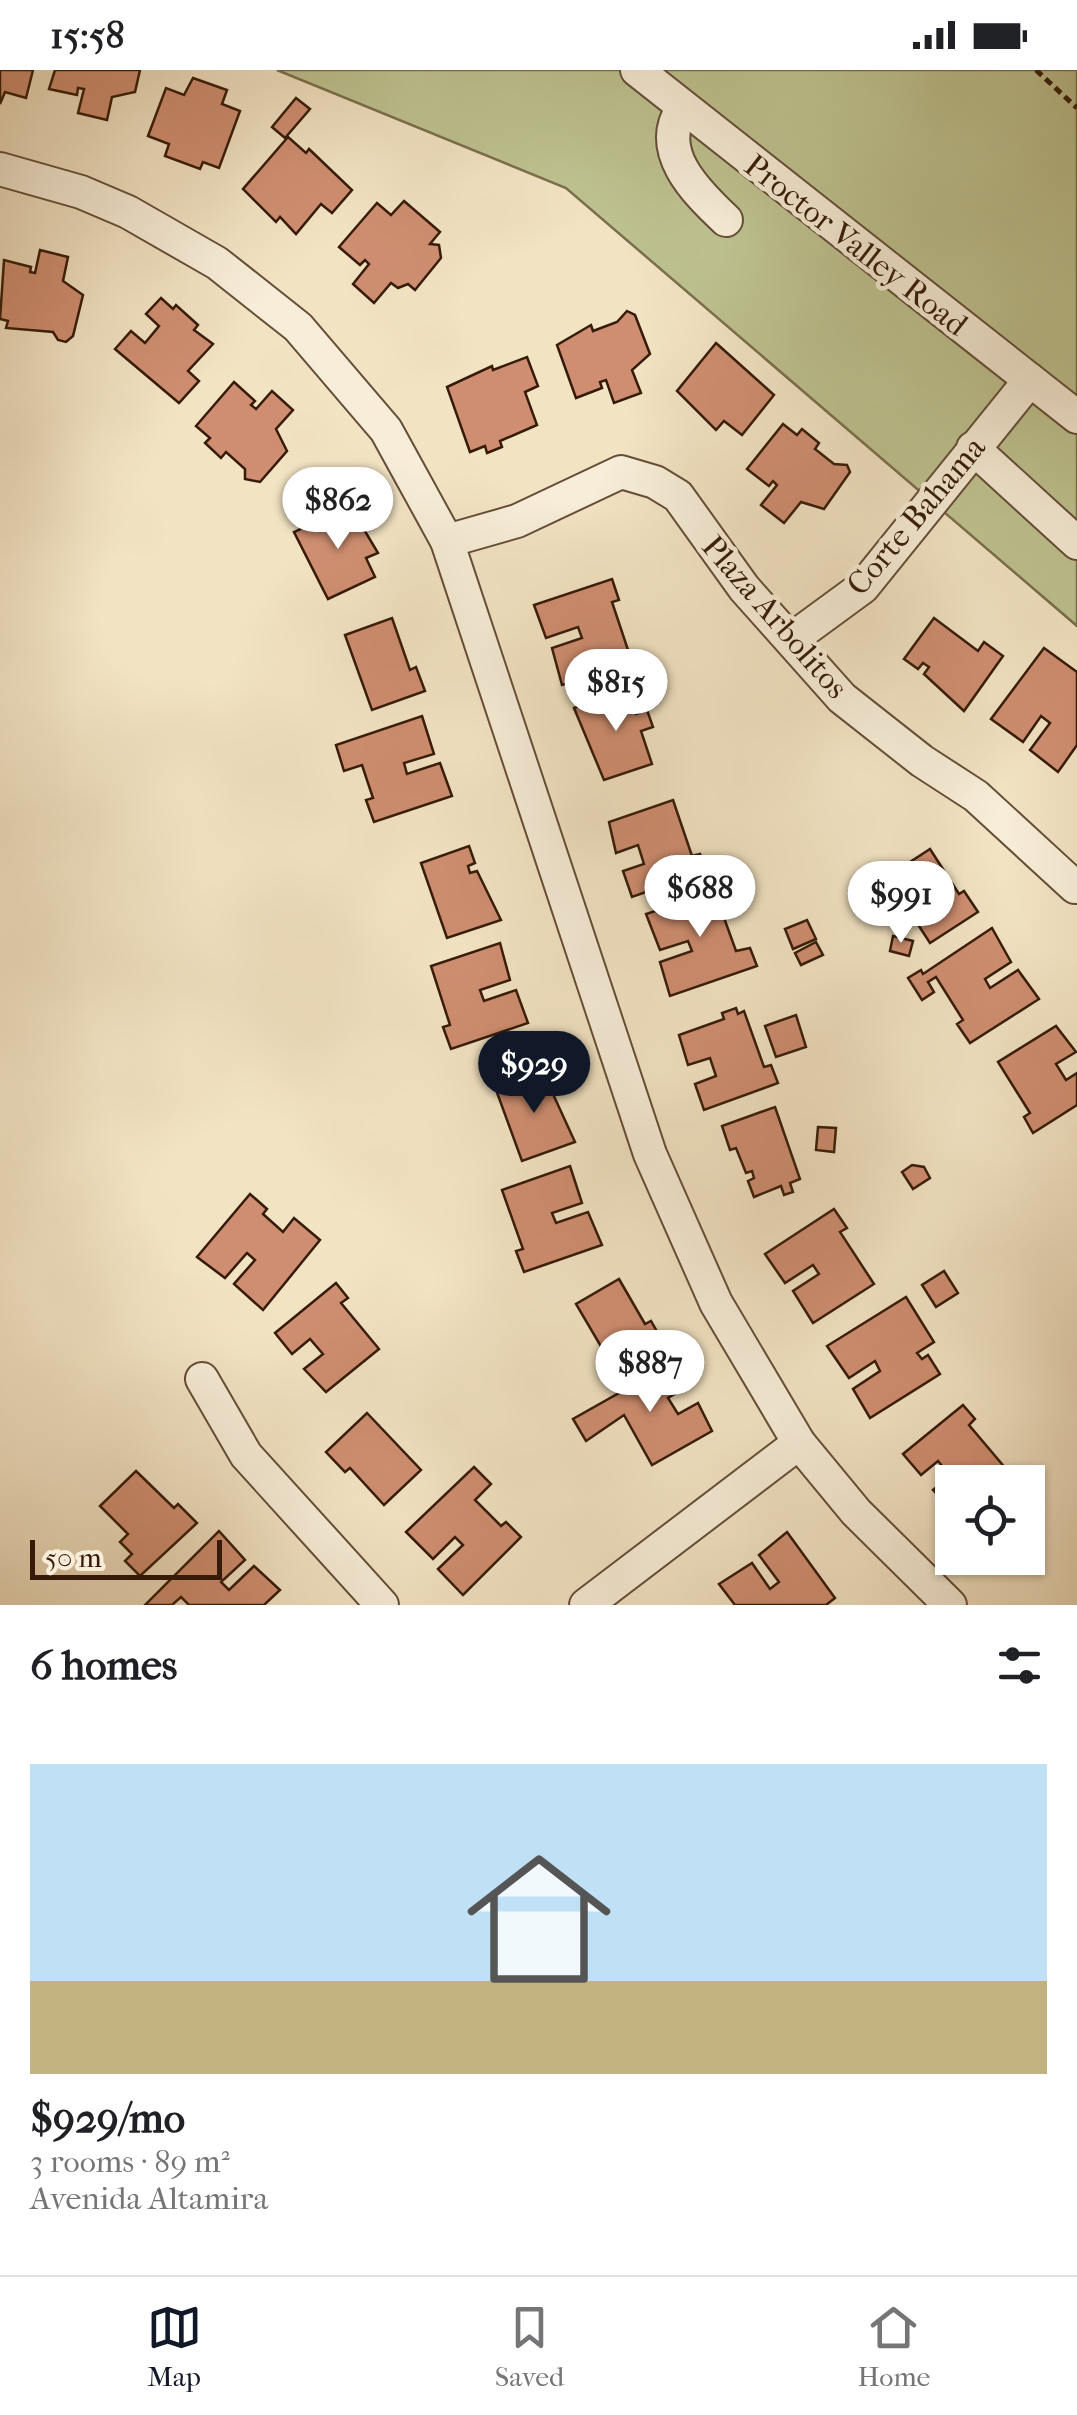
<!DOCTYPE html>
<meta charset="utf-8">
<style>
:root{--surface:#fff;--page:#f2f2f2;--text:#202124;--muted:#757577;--line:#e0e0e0;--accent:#111827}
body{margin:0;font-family:"IM FELL French Canon",serif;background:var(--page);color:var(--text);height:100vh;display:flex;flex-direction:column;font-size:38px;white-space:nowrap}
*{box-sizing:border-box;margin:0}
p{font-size:32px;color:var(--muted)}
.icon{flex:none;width:55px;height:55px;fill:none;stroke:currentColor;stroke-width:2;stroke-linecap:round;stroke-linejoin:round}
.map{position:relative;height:1535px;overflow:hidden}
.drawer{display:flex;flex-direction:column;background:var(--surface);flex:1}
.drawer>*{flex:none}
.fabs{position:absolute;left:935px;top:1395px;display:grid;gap:20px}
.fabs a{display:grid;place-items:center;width:110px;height:110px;border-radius:0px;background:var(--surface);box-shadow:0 2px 8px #0004;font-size:50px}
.scale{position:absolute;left:30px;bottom:25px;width:192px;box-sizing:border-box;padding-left:10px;border:5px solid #361b08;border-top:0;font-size:28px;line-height:35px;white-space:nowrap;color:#361b08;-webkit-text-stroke:8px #f7edd8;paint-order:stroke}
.price{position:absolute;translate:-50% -85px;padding:0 22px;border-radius:35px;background:#fff;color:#222;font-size:32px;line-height:65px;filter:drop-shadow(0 2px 5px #0008)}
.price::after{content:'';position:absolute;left:50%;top:60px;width:30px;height:22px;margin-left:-15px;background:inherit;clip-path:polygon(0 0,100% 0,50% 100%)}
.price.active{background:var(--accent);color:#fff}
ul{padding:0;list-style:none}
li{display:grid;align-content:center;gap:20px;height:530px;padding:0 30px}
li span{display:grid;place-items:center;height:310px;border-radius:0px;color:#555}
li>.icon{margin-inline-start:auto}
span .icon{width:180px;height:180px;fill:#fffc;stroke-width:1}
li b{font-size:42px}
h2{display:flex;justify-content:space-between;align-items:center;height:120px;padding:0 30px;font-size:42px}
.status{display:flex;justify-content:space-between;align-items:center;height:70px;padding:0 50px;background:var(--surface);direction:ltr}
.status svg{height:28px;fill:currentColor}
.tabs{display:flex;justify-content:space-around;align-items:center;height:140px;border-top:2px solid var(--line);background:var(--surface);font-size:28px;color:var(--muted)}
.tabs a{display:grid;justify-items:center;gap:5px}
.tabs .active{color:var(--accent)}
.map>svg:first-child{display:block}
</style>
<div class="status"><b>15:58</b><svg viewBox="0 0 49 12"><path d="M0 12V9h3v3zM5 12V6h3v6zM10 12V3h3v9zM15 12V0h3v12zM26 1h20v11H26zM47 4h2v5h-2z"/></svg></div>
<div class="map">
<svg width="1077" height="1535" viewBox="0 0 1077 1535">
<rect width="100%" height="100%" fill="#f2e3c3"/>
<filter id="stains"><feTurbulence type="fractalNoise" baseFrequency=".002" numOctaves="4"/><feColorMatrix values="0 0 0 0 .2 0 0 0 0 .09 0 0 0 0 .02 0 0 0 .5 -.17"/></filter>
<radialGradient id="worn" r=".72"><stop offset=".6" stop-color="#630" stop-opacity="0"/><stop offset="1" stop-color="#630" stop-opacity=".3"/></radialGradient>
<!-- green -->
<path fill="#bec391" stroke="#7a6f4c" stroke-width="2.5" d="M 277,0 L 1077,0 L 1077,556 L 566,118 Z"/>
<!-- building -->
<g fill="#cf8e71" stroke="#361b08" stroke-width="2.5">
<path d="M 0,0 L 33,0 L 26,28 L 5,22 L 0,34 Z"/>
<path d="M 55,0 L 140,0 L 135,22 L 112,27 L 107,50 L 78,43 L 84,19 L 78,18 L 77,25 L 49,19 Z"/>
<path d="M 193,8 L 227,20 L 222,34 L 240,41 L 219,98 L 203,92 L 200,99 L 165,86 L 169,74 L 148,66 L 166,18 L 184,25 Z"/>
<path d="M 296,28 L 310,39 L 285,68 L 272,57 Z"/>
<path d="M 288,67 L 306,83 L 309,79 L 352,120 L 332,143 L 321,134 L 296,164 L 280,147 L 276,152 L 243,119 Z"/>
<path d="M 404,131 L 440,162 L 430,174 L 439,175 L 441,188 L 415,220 L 408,214 L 398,218 L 391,213 L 374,233 L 353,214 L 369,194 L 365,190 L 360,195 L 339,177 L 377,133 L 391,145 Z"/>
<path d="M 40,180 L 68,187 L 63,211 L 83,225 L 73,266 L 66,272 L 58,270 L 53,262 L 6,258 L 8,251 L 0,249 L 4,190 L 31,197 L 30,202 L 35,203 Z"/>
<path d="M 161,228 L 173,239 L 176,235 L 198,255 L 194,260 L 213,274 L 188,301 L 199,311 L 179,333 L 115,279 L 131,261 L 145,273 L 159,256 L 146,244 Z"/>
<path d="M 627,241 L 635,245 L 650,284 L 632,300 L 641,323 L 614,333 L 606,310 L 600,312 L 602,318 L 576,328 L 557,275 L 591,255 L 593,261 L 617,252 Z"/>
<path d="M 716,273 L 774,325 L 742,365 L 724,351 L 716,360 L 677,321 Z"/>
<path d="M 527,287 L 538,316 L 525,322 L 537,355 L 500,371 L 502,377 L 487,383 L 485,376 L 470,382 L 447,317 L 492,296 L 493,300 Z"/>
<path d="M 234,312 L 255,331 L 251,335 L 256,339 L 272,321 L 293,340 L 276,359 L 287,381 L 260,412 L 245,409 L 245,399 L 226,382 L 221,388 L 205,373 L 210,368 L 196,356 Z"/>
<path d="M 783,354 L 797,365 L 802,359 L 819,373 L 815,379 L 834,394 L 847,395 L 850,402 L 824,439 L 801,432 L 784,453 L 761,435 L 777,415 L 773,411 L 769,416 L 747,399 Z"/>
<path d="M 350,436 L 378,483 L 366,488 L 375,507 L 328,529 L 294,462 Z"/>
<path d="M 612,509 L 619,530 L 612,532 L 632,592 L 562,615 L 552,578 L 582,568 L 578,557 L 546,568 L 534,535 Z"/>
<path d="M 392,548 L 410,600 L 416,597 L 425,621 L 372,640 L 345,565 Z"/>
<path d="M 934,548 L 978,581 L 984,572 L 1003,586 L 964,641 L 924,604 L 929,597 L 923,593 L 918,599 L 904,589 Z"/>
<path d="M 1044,578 L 1077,602 L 1077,675 L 1058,702 L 1030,680 L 1050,653 L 1041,646 L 1023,672 L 991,649 Z"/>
<path d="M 628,620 L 636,644 L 647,640 L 653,657 L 641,661 L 652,694 L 604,710 L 574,638 Z"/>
<path d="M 422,646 L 434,684 L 404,693 L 407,704 L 440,693 L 452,726 L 374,752 L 366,730 L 373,728 L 362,695 L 344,701 L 336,675 Z"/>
<path d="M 673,730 L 692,786 L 700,784 L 706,801 L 632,827 L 623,801 L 644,794 L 638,775 L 616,783 L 609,752 Z"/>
<path d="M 469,776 L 475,793 L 468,796 L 470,803 L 477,801 L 501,850 L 447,868 L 421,793 Z"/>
<path d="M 930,779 L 959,824 L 964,821 L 978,842 L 930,873 L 887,807 Z"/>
<path d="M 737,814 L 745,838 L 723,845 L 736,881 L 750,878 L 757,896 L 670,926 L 660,892 L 692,881 L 688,871 L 660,880 L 646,844 Z"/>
<path d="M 807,850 L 816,869 L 793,879 L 785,859 Z"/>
<path d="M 992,858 L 1011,892 L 985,909 L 990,918 L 1018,900 L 1039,929 L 970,973 L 957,954 L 963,950 L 936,907 L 928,912 L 934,922 L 922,930 L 908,908 L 921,900 L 923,904 Z"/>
<path d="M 893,866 L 913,871 L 909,886 L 890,881 Z"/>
<path d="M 816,872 L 823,885 L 801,895 L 795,883 Z"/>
<path d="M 500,873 L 510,910 L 480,920 L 484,931 L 516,920 L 528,953 L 451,979 L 443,957 L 450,955 L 431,896 Z"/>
<path d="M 736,938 L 738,944 L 744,941 L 764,997 L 771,995 L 778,1013 L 704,1040 L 695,1014 L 716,1006 L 710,988 L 688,995 L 679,965 L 724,949 L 722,943 Z"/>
<path d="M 796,945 L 806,977 L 776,987 L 765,956 Z"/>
<path d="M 1056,956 L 1076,982 L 1056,994 L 1066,1010 L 1077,1003 L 1077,1035 L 1033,1063 L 1024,1047 L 1030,1043 L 998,992 Z"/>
<path d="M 542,1000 L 575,1072 L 522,1091 L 495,1017 Z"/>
<path d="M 775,1037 L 800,1109 L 790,1113 L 793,1122 L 784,1125 L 781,1116 L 754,1127 L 748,1111 L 754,1108 L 752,1101 L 746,1103 L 736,1078 L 730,1080 L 722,1056 Z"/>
<path d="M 818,1057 L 836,1058 L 834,1082 L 816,1080 Z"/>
<path d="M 912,1095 L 924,1097 L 930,1108 L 913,1119 L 902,1102 Z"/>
<path d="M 570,1096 L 582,1133 L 552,1143 L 556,1153 L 588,1142 L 602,1175 L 524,1202 L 516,1181 L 523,1179 L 502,1120 Z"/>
<path d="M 250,1124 L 267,1139 L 263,1144 L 283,1162 L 294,1148 L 320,1170 L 263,1240 L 234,1214 L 255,1190 L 247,1183 L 225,1208 L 197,1187 Z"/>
<path d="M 834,1139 L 847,1158 L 840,1162 L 874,1214 L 813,1253 L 793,1221 L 819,1204 L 813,1195 L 785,1213 L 765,1184 Z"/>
<path d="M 944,1201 L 958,1223 L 936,1237 L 922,1215 Z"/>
<path d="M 619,1209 L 645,1254 L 651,1251 L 664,1274 L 616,1302 L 576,1234 Z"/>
<path d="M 336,1213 L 348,1228 L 341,1233 L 379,1279 L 326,1322 L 304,1299 L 323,1284 L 310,1269 L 292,1284 L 275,1263 Z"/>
<path d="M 906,1227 L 934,1272 L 917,1283 L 922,1289 L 928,1285 L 940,1304 L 870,1348 L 853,1319 L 880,1301 L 875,1291 L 849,1308 L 827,1276 Z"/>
<path d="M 674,1292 L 688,1316 L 668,1328 L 678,1344 L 698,1333 L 712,1361 L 652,1395 L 624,1345 L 586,1371 L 573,1349 Z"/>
<path d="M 963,1335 L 975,1349 L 969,1355 L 1007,1400 L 992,1412 L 952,1412 L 952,1441 L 933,1420 L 950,1406 L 938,1391 L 921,1405 L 903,1384 Z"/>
<path d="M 367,1343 L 421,1400 L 384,1435 L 350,1398 L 345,1402 L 326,1382 Z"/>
<path d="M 474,1397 L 491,1414 L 475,1430 L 501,1456 L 506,1452 L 521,1467 L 463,1525 L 438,1499 L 463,1475 L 455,1467 L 433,1489 L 406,1462 Z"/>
<path d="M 136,1401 L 174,1438 L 178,1434 L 197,1453 L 140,1506 L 125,1491 L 132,1484 L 120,1472 L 128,1464 L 100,1436 Z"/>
<path d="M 219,1461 L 245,1490 L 221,1512 L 229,1520 L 254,1496 L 280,1520 L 264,1535 L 189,1535 L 181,1527 L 172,1535 L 145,1535 Z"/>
<path d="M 787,1462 L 835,1528 L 826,1535 L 735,1535 L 719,1514 L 752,1493 L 770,1519 L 779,1512 L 759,1485 Z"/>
</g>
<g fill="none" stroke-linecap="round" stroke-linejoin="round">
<defs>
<g id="minor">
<path d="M 637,0 L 1077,347"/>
<path d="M 682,39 C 655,81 695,121 726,150"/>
<path d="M 0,99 L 81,122 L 128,142 L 217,193 L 298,257 L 386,360 L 447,471 L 650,1084 L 716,1233 L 799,1373 L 856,1442 L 950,1535"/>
<path d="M 973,378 L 1077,473"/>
<path d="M 447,471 L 517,451 L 621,402 L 655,412 L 678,426 L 744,518 L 842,628 L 922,691 L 976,726 L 1075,817"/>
<path d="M 792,569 L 863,517 L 1030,310"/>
<path d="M 202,1309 L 246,1385 L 382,1535"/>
<path d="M 586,1535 L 799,1373"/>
</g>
</defs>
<!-- minor casing -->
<use href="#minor" stroke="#654d37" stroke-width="36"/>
<!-- path -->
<path stroke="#361b08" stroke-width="5" stroke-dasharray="8 5" stroke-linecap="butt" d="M 1036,0 L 1077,38"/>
<!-- minor -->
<use href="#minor" stroke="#f7edd8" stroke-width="32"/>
</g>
<g text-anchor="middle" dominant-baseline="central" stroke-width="9" stroke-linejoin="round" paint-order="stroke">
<!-- street labels -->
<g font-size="32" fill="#361b08" stroke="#f7edd8">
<text transform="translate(856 175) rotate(38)">Proctor Valley Road</text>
<text transform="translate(916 446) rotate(-50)">Corte Bahama</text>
<text transform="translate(775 547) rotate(49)">Plaza Arbolitos</text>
</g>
</g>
<rect width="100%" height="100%" filter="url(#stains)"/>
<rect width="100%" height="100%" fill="url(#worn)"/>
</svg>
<div class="fabs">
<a><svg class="icon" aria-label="locate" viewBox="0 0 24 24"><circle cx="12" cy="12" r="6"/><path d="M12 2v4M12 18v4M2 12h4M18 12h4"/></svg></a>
</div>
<div class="scale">50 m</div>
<b class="price" style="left:338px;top:482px">$862</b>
<b class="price" style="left:616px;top:664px">$815</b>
<b class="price" style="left:700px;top:870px">$688</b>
<b class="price" style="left:901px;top:876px">$991</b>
<b class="price active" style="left:534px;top:1046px">$929</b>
<b class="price" style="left:650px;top:1345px">$887</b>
</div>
<section class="drawer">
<h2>6 homes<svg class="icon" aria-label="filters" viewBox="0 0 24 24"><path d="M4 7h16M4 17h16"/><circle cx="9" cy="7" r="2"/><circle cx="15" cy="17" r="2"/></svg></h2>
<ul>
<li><span style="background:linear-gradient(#bfe0f5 70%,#c2b280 0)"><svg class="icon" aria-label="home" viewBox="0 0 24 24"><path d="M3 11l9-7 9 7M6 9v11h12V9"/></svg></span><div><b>$929/mo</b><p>3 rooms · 89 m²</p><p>Avenida Altamira</p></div></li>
</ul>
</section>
<nav class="tabs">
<a class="active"><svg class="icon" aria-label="map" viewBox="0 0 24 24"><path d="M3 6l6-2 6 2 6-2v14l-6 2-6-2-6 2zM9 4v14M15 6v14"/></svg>Map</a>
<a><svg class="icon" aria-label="saved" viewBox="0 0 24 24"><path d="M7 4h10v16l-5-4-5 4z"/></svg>Saved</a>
<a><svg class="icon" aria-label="home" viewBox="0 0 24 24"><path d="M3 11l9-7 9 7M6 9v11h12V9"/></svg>Home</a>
</nav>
